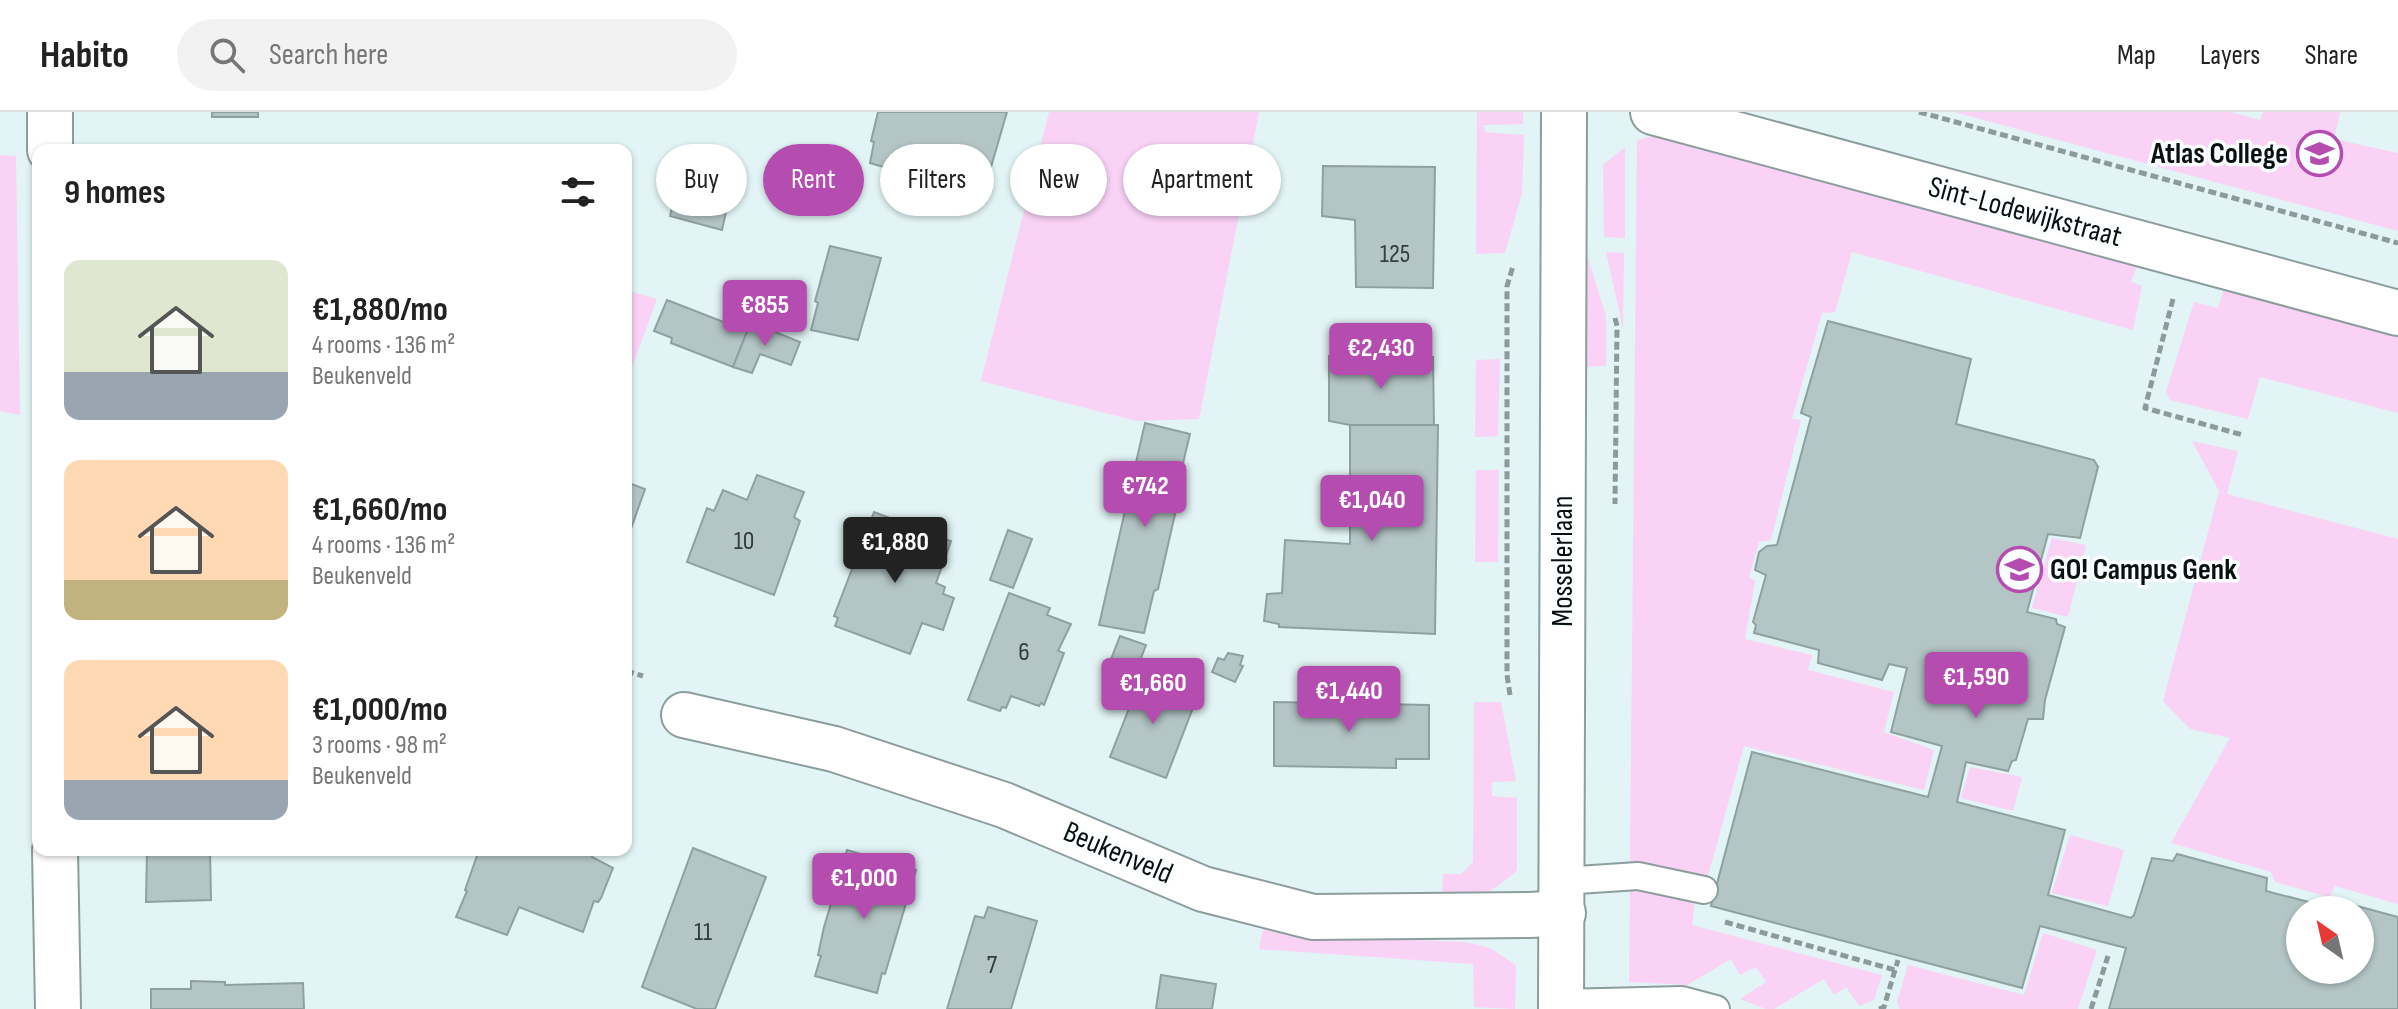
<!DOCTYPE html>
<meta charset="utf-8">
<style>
:root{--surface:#fff;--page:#f2f2f2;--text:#222;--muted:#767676;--line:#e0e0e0;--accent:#b54db0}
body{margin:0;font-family:"Sofia Sans Condensed",sans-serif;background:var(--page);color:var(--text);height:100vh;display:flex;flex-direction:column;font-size:30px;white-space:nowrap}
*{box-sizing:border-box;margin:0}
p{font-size:26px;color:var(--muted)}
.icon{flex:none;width:44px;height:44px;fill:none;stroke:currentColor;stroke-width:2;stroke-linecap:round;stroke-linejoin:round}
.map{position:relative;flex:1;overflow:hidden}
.drawer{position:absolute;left:32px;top:32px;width:600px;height:712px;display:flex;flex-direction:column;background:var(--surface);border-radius:16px;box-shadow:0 2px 6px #0004}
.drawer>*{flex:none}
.guide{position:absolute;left:656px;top:32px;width:760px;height:72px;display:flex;gap:16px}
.needle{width:52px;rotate:326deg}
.fabs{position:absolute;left:2286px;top:784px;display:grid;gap:16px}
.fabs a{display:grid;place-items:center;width:88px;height:88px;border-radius:50%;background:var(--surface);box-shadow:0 2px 6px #0004;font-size:40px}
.price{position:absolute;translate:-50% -68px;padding:0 18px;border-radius:8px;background:var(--accent);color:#fff;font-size:26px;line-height:52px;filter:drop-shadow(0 2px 4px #0008)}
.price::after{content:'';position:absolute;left:50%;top:48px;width:24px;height:18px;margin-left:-12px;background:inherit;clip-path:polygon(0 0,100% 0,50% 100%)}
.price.active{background:#222;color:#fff}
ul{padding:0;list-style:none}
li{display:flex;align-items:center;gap:24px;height:200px;padding:0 32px}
li span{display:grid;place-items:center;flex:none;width:224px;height:160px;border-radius:16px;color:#555}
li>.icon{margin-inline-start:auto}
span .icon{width:96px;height:96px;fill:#fffc;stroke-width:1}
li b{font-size:34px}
h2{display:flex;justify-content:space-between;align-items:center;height:96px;padding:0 32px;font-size:34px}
.pill{padding:0 28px;border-radius:36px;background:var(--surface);box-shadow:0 2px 6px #0004;font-size:28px;line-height:72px}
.pill.active{background:var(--accent);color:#fff}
header{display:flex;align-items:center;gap:48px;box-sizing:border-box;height:112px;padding:0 40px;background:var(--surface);border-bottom:2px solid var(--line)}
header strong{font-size:38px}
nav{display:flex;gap:44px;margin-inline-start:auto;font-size:28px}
.search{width:560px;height:72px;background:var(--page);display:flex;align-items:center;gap:20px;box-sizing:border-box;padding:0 28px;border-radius:44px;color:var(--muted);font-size:30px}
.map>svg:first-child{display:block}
</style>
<header>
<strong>Habito</strong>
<div class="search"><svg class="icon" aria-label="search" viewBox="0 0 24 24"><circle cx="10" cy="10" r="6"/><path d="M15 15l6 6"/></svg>Search here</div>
<nav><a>Map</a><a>Layers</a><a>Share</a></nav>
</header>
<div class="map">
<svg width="2398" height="897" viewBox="0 0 2398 897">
<rect width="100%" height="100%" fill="#e2f4f5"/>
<!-- green -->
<g fill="#f9d2f5">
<path d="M 1049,0 L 1259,0 L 1199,307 L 1136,309 L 981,269 Z"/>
<path d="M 1477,0 L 1523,0 L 1523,12 L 1484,13 L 1485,20 L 1524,23 L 1522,81 L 1505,141 L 1476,142 Z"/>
<path d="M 1954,0 L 2231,0 L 2260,8 L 2263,0 L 2340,0 L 2334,27 L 2398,41 L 2398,119 Z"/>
<path d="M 1650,25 L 1667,25 L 2138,152 L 2131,170 L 2142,174 L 2133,218 L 1852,140 L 1835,200 L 1822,201 L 1792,307 L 1801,308 L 1771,428 L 1759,430 L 1749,465 L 1755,469 L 1745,527 L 1812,543 L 1808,558 L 1894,580 L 1884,620 L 1934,638 L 1924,678 L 1744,634 L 1708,764 L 1630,750 L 1637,28 Z"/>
<path d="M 1625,35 L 1625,126 L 1604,125 L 1603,53 Z"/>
<path d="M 0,43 L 16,44 L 20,303 L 0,299 Z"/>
<path d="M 1586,140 L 1606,204 L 1606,254 L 1584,255 Z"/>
<path d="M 1606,140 L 1624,141 L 1623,217 Z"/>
<path d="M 2225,174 L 2398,220 L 2398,301 L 2260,265 L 2248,307 L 2170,288 L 2166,280 L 2194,190 L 2218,196 Z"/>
<path d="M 626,178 L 657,187 L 626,271 Z"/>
<path d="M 1500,247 L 1498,324 L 1475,325 L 1476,248 Z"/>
<path d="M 2192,329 L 2238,339 L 2227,382 L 2398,427 L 2398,792 L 2335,774 L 2329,785 L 2275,770 L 2271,760 L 2171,731 L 2230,626 L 2190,617 L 2163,589 L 2219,379 Z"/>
<path d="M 1476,358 L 1499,358 L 1498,450 L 1475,450 Z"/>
<path d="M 2052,426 L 2086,433 L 2068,505 L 2032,496 Z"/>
<path d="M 1474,590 L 1501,590 L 1516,669 L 1492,670 L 1492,684 L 1517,686 L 1517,758 C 1489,784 1479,785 1442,784 L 1443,762 L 1461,762 L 1473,750 Z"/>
<path d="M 1970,655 L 2022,665 L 2013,699 L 1961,686 Z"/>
<path d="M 2070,723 L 2124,738 L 2108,794 L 2052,781 Z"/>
<path d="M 1630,778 L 1695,790 L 1692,813 L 1882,863 L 1874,888 L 1859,894 L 1846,875 L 1834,883 L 1824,867 L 1774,897 L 1766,897 L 1740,887 L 1766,870 L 1756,855 L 1740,863 L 1731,847 L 1687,873 L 1629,870 Z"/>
<path d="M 1263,817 L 1327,825 L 1467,830 L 1490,836 L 1516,853 L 1515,897 L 1474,895 L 1473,852 L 1259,837 Z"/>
<path d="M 2043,821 L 2097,838 L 2078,897 L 1900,897 L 1897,890 L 1908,853 L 2024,883 Z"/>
</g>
<!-- building -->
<g fill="#b4c5c5" stroke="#8fa0a0" stroke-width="2" fill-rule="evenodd">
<rect x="212" y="0" width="46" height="5"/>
<path d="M 878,0 L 1007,0 L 991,55 L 980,52 L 977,56 L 913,40 L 907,62 L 870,51 L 874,30 L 871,29 Z"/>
<path d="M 706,48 L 736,55 L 722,118 L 670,104 L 677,73 L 698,78 Z"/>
<path d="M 1323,54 L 1435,55 L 1433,176 L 1356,175 L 1355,108 L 1322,104 Z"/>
<path d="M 830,134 L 881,146 L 858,228 L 811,218 L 818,191 L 815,189 Z"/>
<path d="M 667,188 L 726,211 L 729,207 L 749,214 L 733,255 L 671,231 L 672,226 L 654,219 Z"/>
<path d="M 1828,209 L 1971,247 L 1956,312 L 2094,348 L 2098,355 L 2080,426 L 2048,422 L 2027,500 L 2056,507 L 2057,512 L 2065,515 L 2045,588 L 2043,607 L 2028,607 L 2016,648 L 2012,649 L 2008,659 L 1966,650 L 1957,690 L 2065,718 L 2048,783 L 2131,806 L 2134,803 L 2152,746 L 2173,749 L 2177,742 L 2267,766 L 2266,779 L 2332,796 L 2335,788 L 2398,805 L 2398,897 L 2109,897 L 2126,836 L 2040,814 L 2022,876 L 1711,794 L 1752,640 L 1928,685 L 1942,634 L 1891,620 L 1907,556 L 1889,552 L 1882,568 L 1818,551 L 1819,538 L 1754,521 L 1756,513 L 1753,510 L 1766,463 L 1755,458 L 1759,440 L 1767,434 L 1777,433 L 1811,305 L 1801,301 ZM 2300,798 L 2360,798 L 2360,858 L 2300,858 Z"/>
<path d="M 751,210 L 800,230 L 791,253 L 760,242 L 752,261 L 733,255 Z"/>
<path d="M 1329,244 L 1433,245 L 1434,313 L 1350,313 L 1329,309 Z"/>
<path d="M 1145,311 L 1190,322 L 1180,364 L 1183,367 L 1158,477 L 1154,479 L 1144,521 L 1099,513 Z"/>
<path d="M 1350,313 L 1438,313 L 1435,522 L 1279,515 L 1279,512 L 1264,509 L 1267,482 L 1282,481 L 1285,428 L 1350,432 Z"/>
<path d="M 757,363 L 804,380 L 794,405 L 800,409 L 774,483 L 687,450 L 707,396 L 714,399 L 723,378 L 747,388 Z"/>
<path d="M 626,370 L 645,377 L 626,431 Z"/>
<path d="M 874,400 L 951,429 L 936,471 L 945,475 L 943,482 L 954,486 L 943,518 L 922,511 L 910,542 L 835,514 L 838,506 L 834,504 Z"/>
<path d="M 1008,418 L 1032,427 L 1013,476 L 990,468 Z"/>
<path d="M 1009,481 L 1050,496 L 1047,503 L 1071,512 L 1058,539 L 1064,541 L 1044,593 L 1041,591 L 1039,594 L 1011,584 L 1006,596 L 1002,595 L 1000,599 L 968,588 Z"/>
<path d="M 1120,524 L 1146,533 L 1129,577 L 1103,568 Z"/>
<path d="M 1228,541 L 1243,544 L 1240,553 L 1243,554 L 1235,570 L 1212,560 L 1218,546 L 1224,548 Z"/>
<path d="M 1144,558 L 1173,569 L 1171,577 L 1196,588 L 1166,666 L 1110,645 Z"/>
<path d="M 1274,590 L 1429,593 L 1429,647 L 1396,647 L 1396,656 L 1274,654 Z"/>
<path d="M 693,736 L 766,765 L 715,897 L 697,897 L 642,875 Z"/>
<path d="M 147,738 L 210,738 L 211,788 L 146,790 Z"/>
<path d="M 479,738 L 594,738 L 592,745 L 613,756 L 601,786 L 598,790 L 594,789 L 583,820 L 519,795 L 507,823 L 456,805 L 467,779 L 465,778 Z"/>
<path d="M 847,738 L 916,758 L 885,862 L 882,861 L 877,881 L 815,864 L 821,844 L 818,843 L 824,815 Z"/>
<path d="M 988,795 L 1037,809 L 1011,897 L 947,897 L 975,804 L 984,806 Z"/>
<path d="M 1161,863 L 1216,872 L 1212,897 L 1156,897 Z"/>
<path d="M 191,869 L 225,870 L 225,873 L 303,871 L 304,897 L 151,897 L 151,877 L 191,877 Z"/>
</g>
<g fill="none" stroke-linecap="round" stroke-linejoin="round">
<defs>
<g id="service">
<path d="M 1562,769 L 1638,764 L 1704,778"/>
<path d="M 1561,891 L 1682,888 L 1716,897"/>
</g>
<g id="minor">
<path d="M 1653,0 L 2398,201"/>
<path d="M 50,38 L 50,0"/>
<path d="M 684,603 L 834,637 L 1004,693 L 1203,777 L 1313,805 L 1530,803 L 1563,801"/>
<path d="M 55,738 L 58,897"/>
</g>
<path id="tertiary" d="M 1561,897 L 1564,0"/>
</defs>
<!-- service casing -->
<use href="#service" stroke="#8c9d9d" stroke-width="30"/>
<!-- minor casing -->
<use href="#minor" stroke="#8c9d9d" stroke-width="48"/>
<!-- tertiary casing -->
<use href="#tertiary" stroke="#8c9d9d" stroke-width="48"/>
<!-- path -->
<g stroke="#8c9a9a" stroke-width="5" stroke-dasharray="8 4" stroke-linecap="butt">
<path d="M 1919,0 L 2398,131"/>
<path d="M 2173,187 L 2145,296 L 2243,323"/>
<path d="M 1615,206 L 1617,214 L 1615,392"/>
<path d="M 626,559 L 643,564"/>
<path d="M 1510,583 L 1507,563 L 1507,174 L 1513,154"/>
<path d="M 1725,810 L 1895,858"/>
<path d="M 1879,897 L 1884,895 L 1898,848"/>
<path d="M 2091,897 L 2108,844"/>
</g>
<!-- service -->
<use href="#service" stroke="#fff" stroke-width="26"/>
<!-- minor -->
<use href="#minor" stroke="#fff" stroke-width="44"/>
<!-- tertiary -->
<use href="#tertiary" stroke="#fff" stroke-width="44"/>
</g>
<!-- icons -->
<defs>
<symbol id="school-ring" viewBox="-11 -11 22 22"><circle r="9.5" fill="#fbfefe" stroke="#b54db0" stroke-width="1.5"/><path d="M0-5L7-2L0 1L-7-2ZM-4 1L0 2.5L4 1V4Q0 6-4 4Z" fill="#b54db0"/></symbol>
</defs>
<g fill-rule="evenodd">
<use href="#school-ring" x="2294" y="16" width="51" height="51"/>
<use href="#school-ring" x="1994" y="432" width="51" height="51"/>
</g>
<g text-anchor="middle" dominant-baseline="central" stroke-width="7" stroke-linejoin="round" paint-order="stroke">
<!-- number labels -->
<g font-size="26" fill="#343d3d">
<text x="1395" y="142">125</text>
<text x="744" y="429">10</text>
<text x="1024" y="540">6</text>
<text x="703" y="820">11</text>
<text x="992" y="853">7</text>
</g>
<!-- poi labels -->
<g font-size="30" font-weight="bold" fill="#0a1010" stroke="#fbfefe" text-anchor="end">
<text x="2288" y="42">Atlas College</text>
<text x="2050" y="458" text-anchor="start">GO! Campus Genk</text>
</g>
<!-- street labels -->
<g font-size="30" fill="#0a1010" stroke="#fbfefe">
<text transform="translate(2025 100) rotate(15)">Sint-Lodewijkstraat</text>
<text transform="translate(1563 449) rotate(-90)">Mosselerlaan</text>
<text transform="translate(1118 741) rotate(23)">Beukenveld</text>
</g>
</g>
</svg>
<div class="fabs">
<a><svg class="needle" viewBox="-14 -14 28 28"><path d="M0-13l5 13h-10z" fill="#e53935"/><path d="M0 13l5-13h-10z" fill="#767676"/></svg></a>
</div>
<b class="price" style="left:765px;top:236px">€855</b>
<b class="price" style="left:1381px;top:279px">€2,430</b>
<b class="price" style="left:1145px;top:417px">€742</b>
<b class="price" style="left:1372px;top:431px">€1,040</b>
<b class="price active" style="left:895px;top:473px">€1,880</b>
<b class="price" style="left:1976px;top:608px">€1,590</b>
<b class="price" style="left:1153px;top:614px">€1,660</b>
<b class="price" style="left:1349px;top:622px">€1,440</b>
<b class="price" style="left:864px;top:809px">€1,000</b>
<div class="guide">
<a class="pill">Buy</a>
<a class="pill active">Rent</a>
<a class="pill">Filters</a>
<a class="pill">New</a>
<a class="pill">Apartment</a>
</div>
<section class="drawer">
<h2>9 homes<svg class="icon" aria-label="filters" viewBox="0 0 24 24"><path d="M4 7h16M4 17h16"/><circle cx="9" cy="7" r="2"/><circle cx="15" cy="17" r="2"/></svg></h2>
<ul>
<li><span style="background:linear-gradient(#dfe7d0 70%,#9aa5b1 0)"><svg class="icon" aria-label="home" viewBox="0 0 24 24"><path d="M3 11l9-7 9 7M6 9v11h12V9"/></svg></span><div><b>€1,880/mo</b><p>4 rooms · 136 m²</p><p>Beukenveld</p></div></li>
<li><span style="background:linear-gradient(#ffd9b3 75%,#c2b280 0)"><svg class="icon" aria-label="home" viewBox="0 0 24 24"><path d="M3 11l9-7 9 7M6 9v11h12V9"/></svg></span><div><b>€1,660/mo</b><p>4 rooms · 136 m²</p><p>Beukenveld</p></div></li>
<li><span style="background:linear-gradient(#ffd9b3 75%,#9aa5b1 0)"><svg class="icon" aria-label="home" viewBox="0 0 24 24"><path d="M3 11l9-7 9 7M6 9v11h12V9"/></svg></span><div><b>€1,000/mo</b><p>3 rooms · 98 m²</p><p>Beukenveld</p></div></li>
</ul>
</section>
</div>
